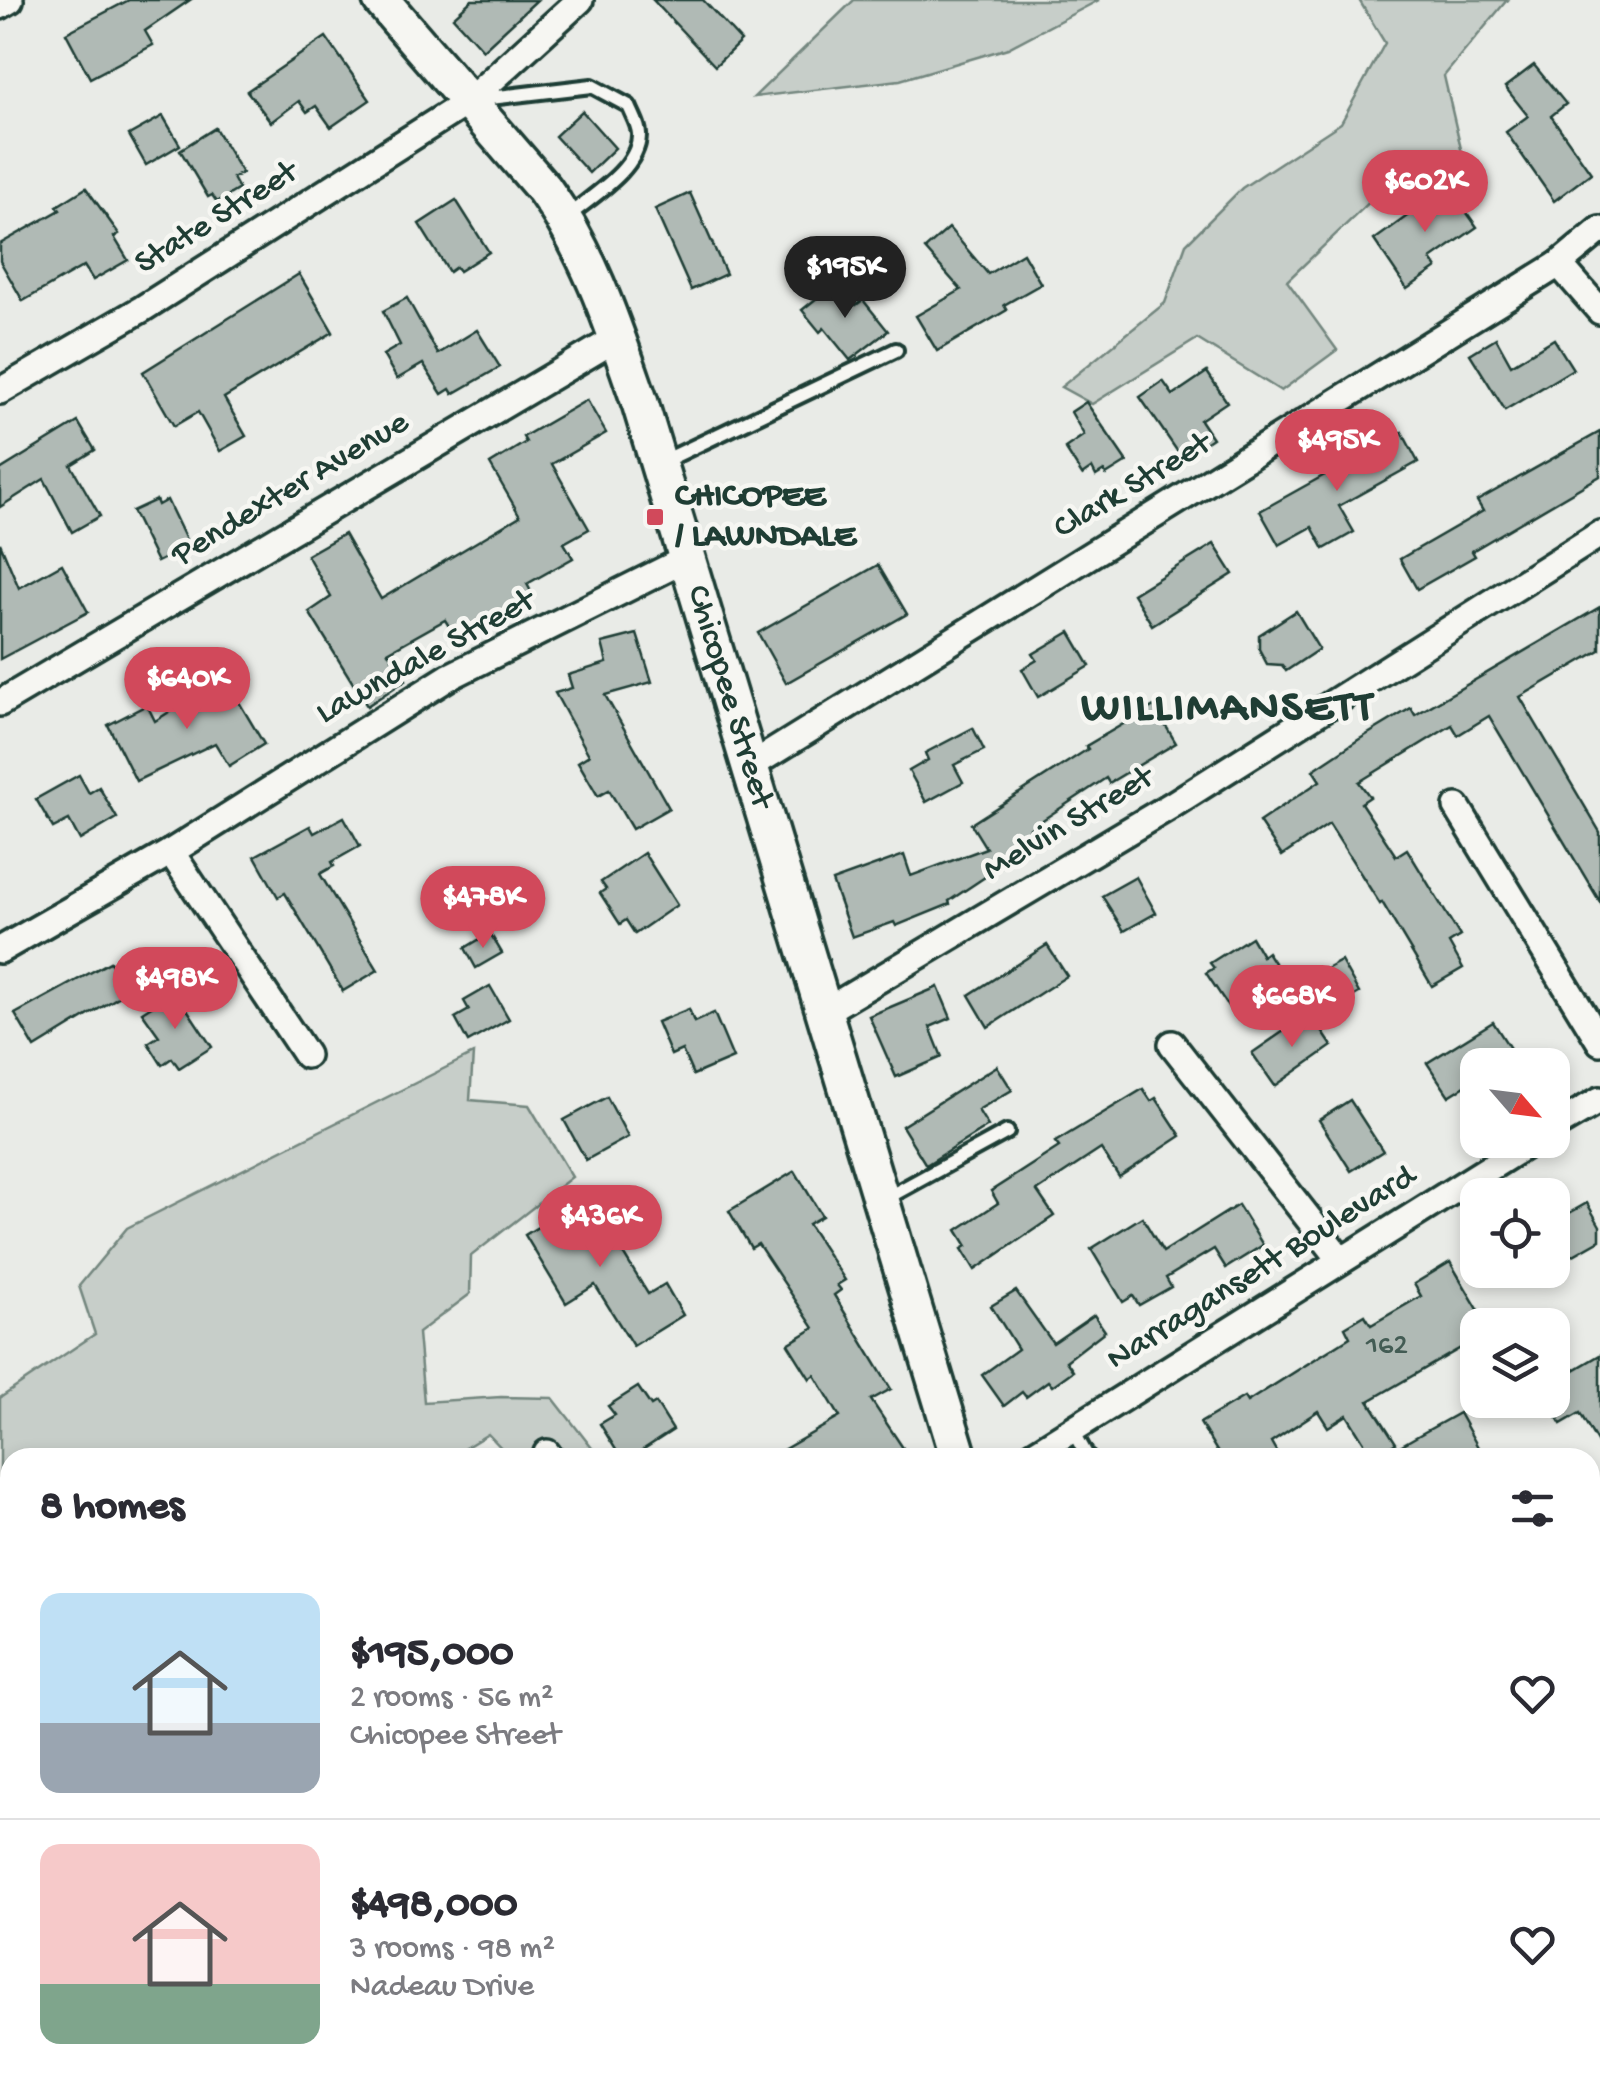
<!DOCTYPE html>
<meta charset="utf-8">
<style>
:root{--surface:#fff;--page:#f7f7f7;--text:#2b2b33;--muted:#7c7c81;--line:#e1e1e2;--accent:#d1495b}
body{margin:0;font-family:"Gochi Hand",sans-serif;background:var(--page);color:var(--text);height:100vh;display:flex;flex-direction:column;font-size:38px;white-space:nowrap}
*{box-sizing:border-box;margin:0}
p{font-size:32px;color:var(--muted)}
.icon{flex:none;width:55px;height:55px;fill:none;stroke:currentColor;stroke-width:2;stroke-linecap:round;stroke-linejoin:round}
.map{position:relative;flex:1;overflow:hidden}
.drawer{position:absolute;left:0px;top:1448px;width:1600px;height:642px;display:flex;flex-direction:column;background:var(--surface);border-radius:30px 30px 0 0;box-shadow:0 5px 15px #0003}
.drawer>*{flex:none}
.needle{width:65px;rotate:118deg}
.fabs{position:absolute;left:1460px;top:1048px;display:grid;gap:20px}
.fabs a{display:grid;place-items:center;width:110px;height:110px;border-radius:20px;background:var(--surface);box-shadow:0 5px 15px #0003;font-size:50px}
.price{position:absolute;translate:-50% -85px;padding:0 22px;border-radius:35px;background:var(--accent);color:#fff;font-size:32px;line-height:65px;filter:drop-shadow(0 2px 5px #0008)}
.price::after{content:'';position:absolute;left:50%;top:60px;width:30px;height:22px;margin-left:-15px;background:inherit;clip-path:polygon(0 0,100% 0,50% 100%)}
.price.on{background:#222;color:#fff}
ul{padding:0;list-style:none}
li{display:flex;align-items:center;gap:30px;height:250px;padding:0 40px}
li+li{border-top:2px solid var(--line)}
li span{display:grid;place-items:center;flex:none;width:280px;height:200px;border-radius:20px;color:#555}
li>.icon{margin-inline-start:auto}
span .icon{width:120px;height:120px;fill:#fffc;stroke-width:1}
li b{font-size:42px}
h2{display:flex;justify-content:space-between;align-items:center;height:120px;padding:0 40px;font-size:42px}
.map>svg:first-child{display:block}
</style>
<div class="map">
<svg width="1600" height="2089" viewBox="0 0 1600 2089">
<rect width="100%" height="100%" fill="#e9ebe7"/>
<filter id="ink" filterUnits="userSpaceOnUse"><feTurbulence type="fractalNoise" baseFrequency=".01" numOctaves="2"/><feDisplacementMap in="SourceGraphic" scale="20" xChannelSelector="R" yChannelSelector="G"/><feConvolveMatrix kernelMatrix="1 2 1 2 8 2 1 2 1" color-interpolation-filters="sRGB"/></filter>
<g filter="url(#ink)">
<!-- green -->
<g fill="#c7cec9" stroke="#73867e" stroke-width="2.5">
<path d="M 854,0 L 1099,0 L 1008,48 L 900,80 L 754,97 Z"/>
<path d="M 1359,0 L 1507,0 L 1444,76 L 1465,166 L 1426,148 L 1287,281 L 1337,350 L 1281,391 L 1197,339 L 1092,404 L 1061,387 L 1165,303 L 1186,244 L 1242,188 L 1341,123 L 1385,43 Z"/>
<path d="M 473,1054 L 470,1100 L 529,1105 L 572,1177 L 471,1256 L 470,1294 L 418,1333 L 424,1402 L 501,1397 L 553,1398 L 599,1457 L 510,1457 L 488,1434 L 450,1457 L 10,1458 L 10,1672 L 0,1658 L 0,1398 L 95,1334 L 79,1286 L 127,1228 Z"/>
</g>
<!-- building -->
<g fill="#b0bab5" stroke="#1f3d34" stroke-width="2.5">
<path d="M 129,0 L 190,0 L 145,31 L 153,45 L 90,78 L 66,33 Z"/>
<path d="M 472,0 L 537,0 L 483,50 L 453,17 Z"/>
<path d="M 653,0 L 703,0 L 741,41 L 715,66 Z"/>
<path d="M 326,37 L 370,100 L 331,127 L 316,106 L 307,112 L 299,101 L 271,122 L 247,91 Z"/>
<path d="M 1534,65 L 1566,104 L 1551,116 L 1591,173 L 1554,201 L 1506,132 L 1528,116 L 1505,87 Z"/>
<path d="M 582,111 L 615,148 L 589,173 L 555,136 Z"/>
<path d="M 163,116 L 180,145 L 146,165 L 129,135 Z"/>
<path d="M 215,128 L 242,173 L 233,178 L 239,189 L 217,202 L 212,195 L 208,197 L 180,150 Z"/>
<path d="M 1436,186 L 1442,195 L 1450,189 L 1477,227 L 1431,259 L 1437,268 L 1407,289 L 1374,240 L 1417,209 L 1413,203 Z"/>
<path d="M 86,188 L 119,234 L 114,237 L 128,260 L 93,280 L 84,266 L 23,301 L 0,261 L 0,244 L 60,210 L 57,206 Z"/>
<path d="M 690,193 L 726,274 L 691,290 L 655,209 Z"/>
<path d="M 456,200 L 489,252 L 459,271 L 456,267 L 449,272 L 419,224 Z"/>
<path d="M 949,228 L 988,274 L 1023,253 L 1041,284 L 1004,305 L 1007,310 L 937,351 L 916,316 L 961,290 L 925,249 Z"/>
<path d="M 299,274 L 333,332 L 224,398 L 246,436 L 220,451 L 198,412 L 174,426 L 143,372 Z"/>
<path d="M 837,282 L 856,305 L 863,300 L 888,331 L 850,360 L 824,328 L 820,332 L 802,310 Z"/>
<path d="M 407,298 L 438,354 L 477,330 L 500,367 L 453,394 L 450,389 L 442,394 L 423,364 L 397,379 L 383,355 L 400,345 L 383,311 Z"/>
<path d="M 1496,338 L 1511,365 L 1554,339 L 1573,369 L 1505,410 L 1470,354 Z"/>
<path d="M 1207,372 L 1227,402 L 1200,420 L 1212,438 L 1182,458 L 1140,397 L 1163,381 L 1173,395 Z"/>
<path d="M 587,400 L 606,433 L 552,464 L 589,529 L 564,543 L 573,558 L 527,584 L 534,597 L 459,642 L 445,620 L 388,652 L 406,680 L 367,706 L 309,612 L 331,597 L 307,555 L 344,534 L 381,599 L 520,516 L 490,464 L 526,442 L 523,437 Z"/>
<path d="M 1086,402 L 1127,462 L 1106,475 L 1104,471 L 1096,476 L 1092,468 L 1082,475 L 1065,448 L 1084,435 L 1071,412 Z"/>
<path d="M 78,422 L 95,450 L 71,465 L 100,516 L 72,532 L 44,479 L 0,507 L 0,470 Z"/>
<path d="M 1402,432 L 1418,462 L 1339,506 L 1354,532 L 1324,549 L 1312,527 L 1279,545 L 1260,511 Z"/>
<path d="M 1600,432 L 1600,476 L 1472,551 L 1475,556 L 1417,589 L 1400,559 L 1483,511 L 1477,501 Z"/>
<path d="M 156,500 L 158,505 L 167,500 L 189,546 L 157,562 L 132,511 Z"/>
<path d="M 0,543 L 19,588 L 62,564 L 88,612 L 0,659 Z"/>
<path d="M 1214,544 L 1233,574 L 1152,625 L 1133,594 Z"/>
<path d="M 878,565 L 907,614 L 786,683 L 758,633 Z"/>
<path d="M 1600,607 L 1600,650 L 1520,697 L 1600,832 L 1600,902 L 1489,716 L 1458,735 L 1452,725 L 1359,782 L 1370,797 L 1361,803 L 1396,856 L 1407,849 L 1460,936 L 1449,943 L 1463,968 L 1432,986 L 1382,902 L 1380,904 L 1329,824 L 1282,856 L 1259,822 L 1320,781 L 1313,770 L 1358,740 L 1411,708 L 1415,715 Z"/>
<path d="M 1296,611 L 1319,649 L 1286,671 L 1282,665 L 1267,664 L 1259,649 L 1259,635 Z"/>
<path d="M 1070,632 L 1090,666 L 1038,697 L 1022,669 L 1037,660 L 1033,654 Z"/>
<path d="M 637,634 L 652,682 L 605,695 L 669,808 L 632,829 L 609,790 L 598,796 L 578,762 L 589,755 L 555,693 L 572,688 L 568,675 L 607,663 L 602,643 Z"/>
<path d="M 224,677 L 264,744 L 229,766 L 215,743 L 136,781 L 108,725 L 147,705 L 155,721 Z"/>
<path d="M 1154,706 L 1176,743 L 1109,783 L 1106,778 L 1029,829 L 1040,827 L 1045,837 L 949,901 L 950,904 L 896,926 L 894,922 L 852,937 L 832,881 L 904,855 L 911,876 L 986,848 L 971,824 L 1088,749 L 1086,746 Z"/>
<path d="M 973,728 L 984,750 L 954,765 L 963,782 L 926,802 L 909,771 L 928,760 L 925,753 Z"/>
<path d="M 79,775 L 89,793 L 99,787 L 117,818 L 80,840 L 69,820 L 53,828 L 36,799 Z"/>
<path d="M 344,817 L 360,846 L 332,862 L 334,866 L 320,874 L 378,970 L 343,991 L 285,893 L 278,897 L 255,856 L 310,826 L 314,833 Z"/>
<path d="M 644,853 L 677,905 L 635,934 L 626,920 L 620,924 L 600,893 L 606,889 L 601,882 Z"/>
<path d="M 1136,877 L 1156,913 L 1124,931 L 1102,896 Z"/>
<path d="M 490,933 L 502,953 L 476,968 L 465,948 Z"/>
<path d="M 1251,937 L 1262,956 L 1267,952 L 1282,975 L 1230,1009 L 1206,973 L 1214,968 L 1210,963 Z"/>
<path d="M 1047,945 L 1067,976 L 988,1027 L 969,995 Z"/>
<path d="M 1341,961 L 1359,993 L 1325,1012 L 1308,979 Z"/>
<path d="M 110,962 L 128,991 L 35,1048 L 15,1014 Z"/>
<path d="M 490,986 L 509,1019 L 468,1042 L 455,1018 L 469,1010 L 464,1001 Z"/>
<path d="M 938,987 L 951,1018 L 930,1027 L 942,1057 L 896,1077 L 869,1016 Z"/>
<path d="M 175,991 L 212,1047 L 179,1068 L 172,1058 L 162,1065 L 148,1043 L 159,1036 L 142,1012 Z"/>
<path d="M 689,1009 L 694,1022 L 714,1013 L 733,1058 L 693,1075 L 682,1050 L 671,1055 L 657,1022 Z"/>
<path d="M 1310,1013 L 1332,1046 L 1275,1086 L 1252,1053 Z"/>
<path d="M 1493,1022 L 1513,1053 L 1494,1065 L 1478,1065 L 1478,1078 L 1449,1096 L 1427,1063 Z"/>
<path d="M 997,1066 L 1012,1090 L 978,1110 L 988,1126 L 926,1165 L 902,1126 Z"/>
<path d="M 1143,1089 L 1151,1101 L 1156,1098 L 1181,1136 L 1119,1177 L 1101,1149 L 1037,1191 L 1054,1216 L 975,1270 L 962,1249 L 967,1246 L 957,1230 L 998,1203 L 991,1191 L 1059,1147 L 1055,1142 Z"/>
<path d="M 607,1097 L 628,1137 L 586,1160 L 564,1120 Z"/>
<path d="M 1350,1100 L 1383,1151 L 1351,1171 L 1319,1120 Z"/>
<path d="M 795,1171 L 822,1216 L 808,1224 L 845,1280 L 837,1285 L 841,1290 L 834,1295 L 891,1389 L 871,1400 L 903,1448 L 889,1458 L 769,1458 L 840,1417 L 815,1375 L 810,1379 L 788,1344 L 814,1328 L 758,1244 L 751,1248 L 729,1211 Z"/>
<path d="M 588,1196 L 648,1294 L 665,1284 L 683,1315 L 633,1346 L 595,1285 L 566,1303 L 525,1235 Z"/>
<path d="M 1587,1203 L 1600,1226 L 1600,1240 L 1552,1267 L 1552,1223 Z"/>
<path d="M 1238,1205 L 1263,1245 L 1226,1268 L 1214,1249 L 1166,1278 L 1171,1287 L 1139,1305 L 1133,1296 L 1123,1302 L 1091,1249 L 1142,1217 L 1163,1252 Z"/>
<path d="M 1450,1262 L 1485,1321 L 1465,1333 L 1471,1342 L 1369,1401 L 1396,1443 L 1373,1457 L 1347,1415 L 1328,1427 L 1318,1411 L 1271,1442 L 1280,1458 L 1221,1458 L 1200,1423 L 1244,1397 L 1247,1402 L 1350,1337 L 1345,1327 L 1365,1315 L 1371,1325 L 1421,1296 L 1414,1284 Z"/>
<path d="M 1016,1291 L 1053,1343 L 1094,1315 L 1105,1331 L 1066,1361 L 1073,1371 L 1052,1386 L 1048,1381 L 1026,1397 L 1022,1392 L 1004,1406 L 982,1375 L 1018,1349 L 991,1306 Z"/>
<path d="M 1600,1355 L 1600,1447 L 1580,1413 L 1561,1424 L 1552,1409 L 1552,1383 Z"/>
<path d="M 638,1387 L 651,1406 L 656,1403 L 673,1430 L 630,1458 L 621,1458 L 600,1424 L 615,1415 L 608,1406 Z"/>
<path d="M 1459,1413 L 1484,1458 L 1379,1458 L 1421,1434 Z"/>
</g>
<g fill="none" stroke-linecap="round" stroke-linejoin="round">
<defs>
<g id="service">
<path d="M 473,100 L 592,86 L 629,106 C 632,114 640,127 639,136 C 638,170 590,197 567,217"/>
<path d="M 660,463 L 896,350"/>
<path d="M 883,1200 L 1007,1132"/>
<path d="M 1072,1429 L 1088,1458"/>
</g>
<g id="minor">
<path d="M 0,6 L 10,0"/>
<path d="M 1559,264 L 1600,311"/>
<path d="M 0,391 L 142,309 L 469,101 L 580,0"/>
<path d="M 0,703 L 617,338"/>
<path d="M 749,767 L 1559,264 L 1600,230"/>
<path d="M 1457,807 L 1600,1042"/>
<path d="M 171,852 L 306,1055"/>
<path d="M 0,950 L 171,852 L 449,677 L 686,559"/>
<path d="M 824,1012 L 1172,805 L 1600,534"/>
<path d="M 1172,1044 L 1341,1260"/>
<path d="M 1552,1128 L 1600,1100"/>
<path d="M 547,1453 L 550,1458"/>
<path d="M 1027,1458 L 1534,1140"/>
<path d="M 1590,1534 L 1600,1528"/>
<path d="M 1590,1964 L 1600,1957"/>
<path d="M 0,1983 L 10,1995"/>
<path d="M 19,2089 L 33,2080"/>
<path d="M 724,2089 L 738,2080"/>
<path d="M 1399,2089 L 1412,2080"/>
</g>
<g id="secondary">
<path id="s1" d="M 381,0 L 544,189 C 590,253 614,328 640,403 L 959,1458"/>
<path d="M 1147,2080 L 1150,2089"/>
</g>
</defs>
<!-- service casing -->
<use href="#service" stroke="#1f3d34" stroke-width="20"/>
<!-- minor casing -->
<use href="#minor" stroke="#1f3d34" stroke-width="32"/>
<!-- secondary casing -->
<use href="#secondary" stroke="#1f3d34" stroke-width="42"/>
<!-- service -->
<use href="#service" stroke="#f6f6f2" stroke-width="12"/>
<!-- minor -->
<use href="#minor" stroke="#f6f6f2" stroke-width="25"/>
<!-- secondary -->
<use href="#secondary" stroke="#f6f6f2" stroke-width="35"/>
</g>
</g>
<!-- markers -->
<rect fill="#d1495b" stroke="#f6f6f2" stroke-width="4" x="645" y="507" width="20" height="20" rx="5"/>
<g text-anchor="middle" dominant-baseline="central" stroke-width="9" stroke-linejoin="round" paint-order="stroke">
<!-- number labels -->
<g font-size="30" fill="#435c54">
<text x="1387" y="1347">162</text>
</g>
<!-- street labels -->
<g font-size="35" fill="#1f3d34" stroke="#f6f6f2">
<text transform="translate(217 219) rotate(-32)">State Street</text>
<text transform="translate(1133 487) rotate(-31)">Clark Street</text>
<text transform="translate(291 490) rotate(-31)">Pendexter Avenue</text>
<text transform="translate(426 658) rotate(-29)">Lawndale Street</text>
<text stroke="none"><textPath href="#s1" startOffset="792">Chicopee Street</textPath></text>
<text transform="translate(1069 825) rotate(-31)">Melvin Street</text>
<text transform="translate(1262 1269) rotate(-32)">Narragansett Boulevard</text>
</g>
<!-- poi labels -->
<g font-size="35" font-weight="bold" fill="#1f3d34" stroke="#f6f6f2" text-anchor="start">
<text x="675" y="497">CHICOPEE<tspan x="675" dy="40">/ LAWNDALE</tspan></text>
</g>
<!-- district labels -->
<g font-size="45" font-weight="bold" letter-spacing="2.5" fill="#1f3d34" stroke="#f6f6f2">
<text x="1228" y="709">WILLIMANSETT</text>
</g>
</g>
</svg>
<div class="fabs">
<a><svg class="needle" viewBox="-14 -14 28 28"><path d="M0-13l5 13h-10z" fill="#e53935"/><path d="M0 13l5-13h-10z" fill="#7c7c81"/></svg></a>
<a><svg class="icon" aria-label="locate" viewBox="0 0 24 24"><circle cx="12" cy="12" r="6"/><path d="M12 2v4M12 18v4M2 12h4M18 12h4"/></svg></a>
<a><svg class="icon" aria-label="layers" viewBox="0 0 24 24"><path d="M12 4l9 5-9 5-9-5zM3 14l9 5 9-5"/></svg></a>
</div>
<b class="price" style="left:1425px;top:235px">$602K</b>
<b class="price on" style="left:845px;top:321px">$195K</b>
<b class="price" style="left:1337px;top:494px">$495K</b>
<b class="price" style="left:187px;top:732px">$640K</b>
<b class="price" style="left:483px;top:951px">$478K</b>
<b class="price" style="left:175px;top:1032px">$498K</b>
<b class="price" style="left:1292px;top:1050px">$668K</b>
<b class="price" style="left:600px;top:1270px">$436K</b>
<section class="drawer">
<h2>8 homes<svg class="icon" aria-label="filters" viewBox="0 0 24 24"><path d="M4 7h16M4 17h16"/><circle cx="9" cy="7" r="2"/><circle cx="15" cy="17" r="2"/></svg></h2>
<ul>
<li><span style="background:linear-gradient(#bfe0f5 65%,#9aa5b1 0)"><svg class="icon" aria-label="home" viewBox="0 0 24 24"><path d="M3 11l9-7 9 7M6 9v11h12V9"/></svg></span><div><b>$195,000</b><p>2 rooms · 56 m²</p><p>Chicopee Street</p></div><svg class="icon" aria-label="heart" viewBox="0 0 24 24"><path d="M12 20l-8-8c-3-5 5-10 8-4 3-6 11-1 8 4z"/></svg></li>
<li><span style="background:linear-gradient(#f6c9c9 70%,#7fa58c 0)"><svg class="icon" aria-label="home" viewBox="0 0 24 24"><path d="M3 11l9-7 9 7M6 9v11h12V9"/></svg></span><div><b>$498,000</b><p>3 rooms · 98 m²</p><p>Nadeau Drive</p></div><svg class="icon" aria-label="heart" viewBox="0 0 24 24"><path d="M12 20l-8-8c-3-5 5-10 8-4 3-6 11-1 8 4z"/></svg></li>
</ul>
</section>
</div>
